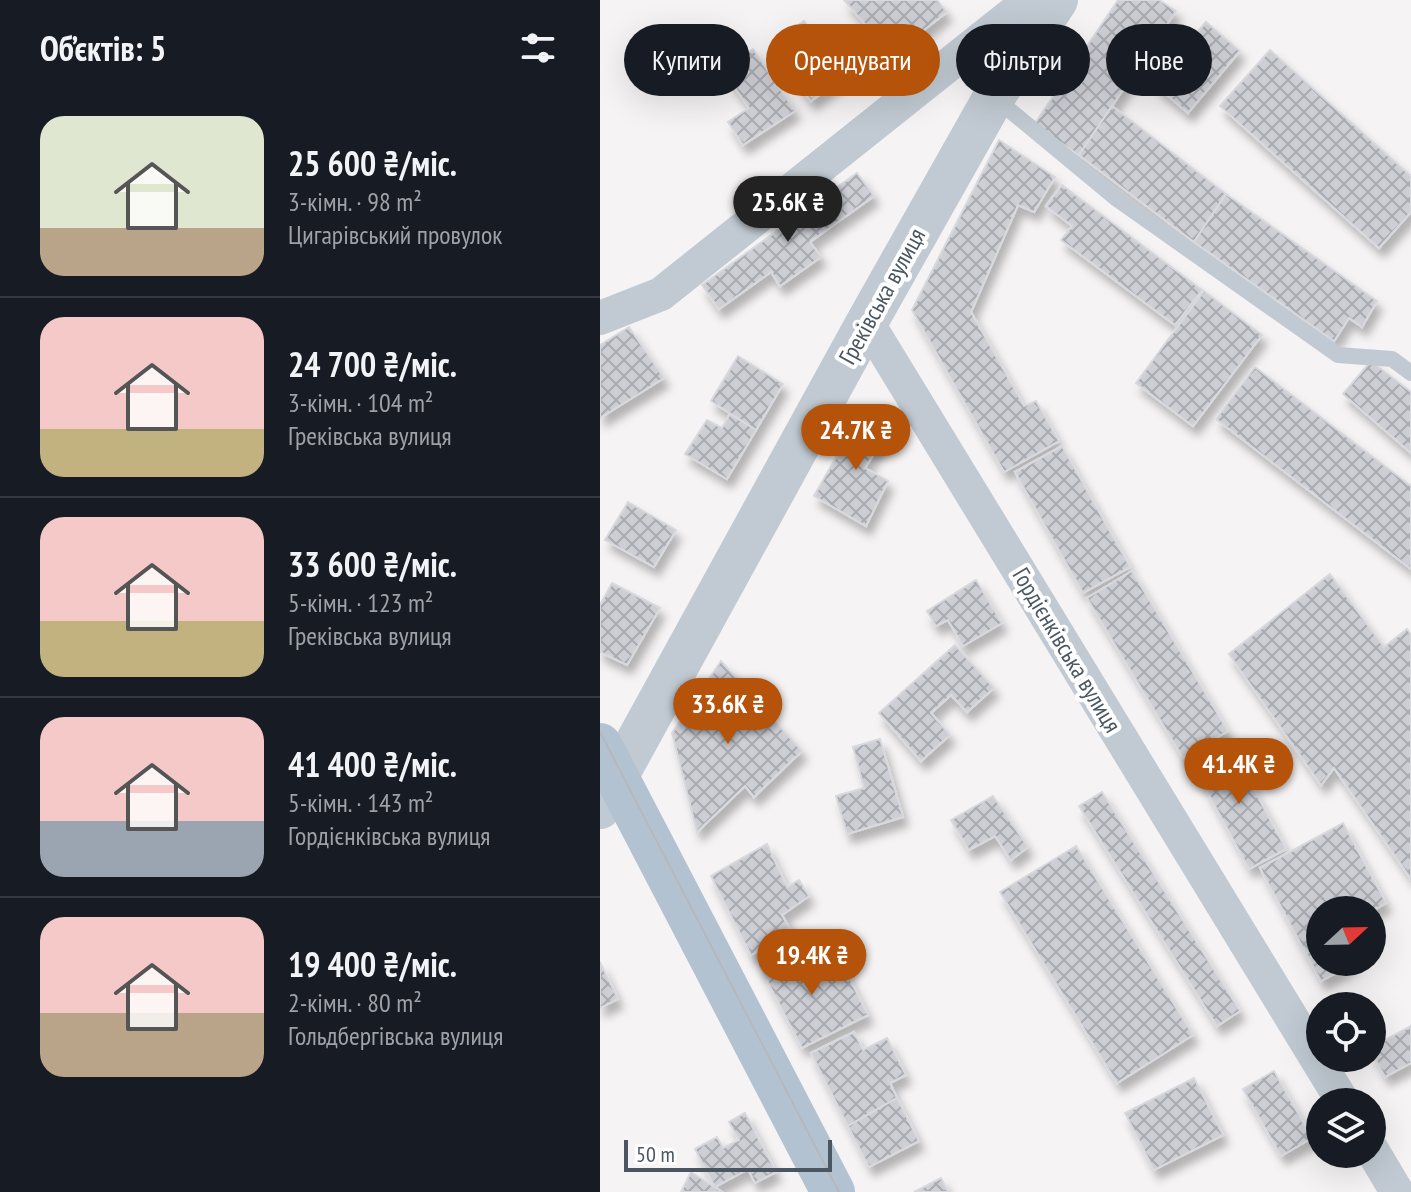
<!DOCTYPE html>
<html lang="uk">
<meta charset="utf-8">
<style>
:root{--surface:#171b24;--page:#242831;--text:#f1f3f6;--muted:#9ea1a6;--line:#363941;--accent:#b45309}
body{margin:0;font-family:"PT Sans Narrow",sans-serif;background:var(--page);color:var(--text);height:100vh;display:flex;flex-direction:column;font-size:30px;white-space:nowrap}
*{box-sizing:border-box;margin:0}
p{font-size:26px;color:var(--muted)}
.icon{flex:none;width:44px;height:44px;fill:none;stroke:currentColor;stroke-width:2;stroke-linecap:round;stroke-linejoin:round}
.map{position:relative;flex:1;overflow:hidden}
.side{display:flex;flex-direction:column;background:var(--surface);width:600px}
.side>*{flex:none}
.banner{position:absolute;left:24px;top:24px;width:666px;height:72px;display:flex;gap:16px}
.needle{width:52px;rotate:68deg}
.controls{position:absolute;left:706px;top:896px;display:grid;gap:16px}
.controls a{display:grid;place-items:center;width:80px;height:80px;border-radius:50%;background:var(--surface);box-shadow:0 8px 32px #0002;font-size:40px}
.scale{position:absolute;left:24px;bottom:20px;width:208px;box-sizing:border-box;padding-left:8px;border:4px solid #4a5661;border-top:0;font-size:22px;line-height:28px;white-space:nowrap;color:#4a5661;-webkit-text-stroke:6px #fff;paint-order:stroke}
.price{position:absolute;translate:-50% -68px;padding:0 18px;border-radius:28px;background:var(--accent);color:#fff;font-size:26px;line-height:52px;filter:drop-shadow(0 2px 4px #0008)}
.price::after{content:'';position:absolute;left:50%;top:48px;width:24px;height:18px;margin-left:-12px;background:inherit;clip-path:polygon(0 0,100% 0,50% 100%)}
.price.active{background:#222;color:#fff}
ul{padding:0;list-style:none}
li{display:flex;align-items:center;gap:24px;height:200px;padding:0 40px}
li+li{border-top:2px solid var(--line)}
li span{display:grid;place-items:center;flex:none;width:224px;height:160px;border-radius:24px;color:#555}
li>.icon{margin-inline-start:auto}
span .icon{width:96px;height:96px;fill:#fffc;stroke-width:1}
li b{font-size:34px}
h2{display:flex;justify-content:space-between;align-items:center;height:96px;padding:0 40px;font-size:34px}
.tag{padding:0 28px;border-radius:36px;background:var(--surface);box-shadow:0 8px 32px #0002;font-size:28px;line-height:72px}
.tag.active{background:var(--accent);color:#fff}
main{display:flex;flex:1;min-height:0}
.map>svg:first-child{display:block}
</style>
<main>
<section class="side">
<h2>Об’єктів: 5<svg class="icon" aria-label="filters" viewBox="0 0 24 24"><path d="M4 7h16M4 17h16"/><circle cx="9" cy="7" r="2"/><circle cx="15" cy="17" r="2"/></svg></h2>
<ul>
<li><span style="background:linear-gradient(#dfe7d0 70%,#b9a48a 0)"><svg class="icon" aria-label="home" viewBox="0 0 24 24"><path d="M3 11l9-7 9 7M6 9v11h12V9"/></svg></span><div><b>25 600 ₴/міс.</b><p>3-кімн. · 98 m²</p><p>Цигарівський провулок</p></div></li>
<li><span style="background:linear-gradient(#f6c9c9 70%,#c2b280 0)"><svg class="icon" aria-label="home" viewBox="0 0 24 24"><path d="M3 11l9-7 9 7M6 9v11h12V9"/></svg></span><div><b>24 700 ₴/міс.</b><p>3-кімн. · 104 m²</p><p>Греківська вулиця</p></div></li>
<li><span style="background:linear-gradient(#f6c9c9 65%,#c2b280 0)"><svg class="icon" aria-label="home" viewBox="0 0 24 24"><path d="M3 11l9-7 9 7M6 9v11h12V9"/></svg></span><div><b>33 600 ₴/міс.</b><p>5-кімн. · 123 m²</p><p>Греківська вулиця</p></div></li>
<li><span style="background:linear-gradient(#f6c9c9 65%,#9aa5b1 0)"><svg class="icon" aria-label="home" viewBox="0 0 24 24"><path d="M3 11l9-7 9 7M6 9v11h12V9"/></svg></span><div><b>41 400 ₴/міс.</b><p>5-кімн. · 143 m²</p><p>Гордієнківська вулиця</p></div></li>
<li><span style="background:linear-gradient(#f6c9c9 60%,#b9a48a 0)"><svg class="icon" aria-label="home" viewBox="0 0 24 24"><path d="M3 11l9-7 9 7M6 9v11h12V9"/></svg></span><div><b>19 400 ₴/міс.</b><p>2-кімн. · 80 m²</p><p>Гольдбергівська вулиця</p></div></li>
</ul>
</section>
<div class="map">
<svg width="811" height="1192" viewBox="0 0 811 1192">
<defs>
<pattern id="building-cross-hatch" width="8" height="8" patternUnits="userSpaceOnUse" patternTransform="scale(2)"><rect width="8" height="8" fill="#cdcfd5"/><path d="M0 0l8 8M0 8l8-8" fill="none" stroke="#a8abb0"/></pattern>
<filter id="shadow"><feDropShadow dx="5" dy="9" stdDeviation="4" flood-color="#0004"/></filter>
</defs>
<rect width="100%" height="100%" fill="#f5f3f3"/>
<!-- building -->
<g fill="url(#building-cross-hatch)" stroke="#d7d9de" stroke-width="2" filter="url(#shadow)">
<path d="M 244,0 L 337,0 L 347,12 L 292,55 Z"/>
<path d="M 518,0 L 559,0 L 576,11 L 479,155 L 434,125 Z"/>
<path d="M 204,21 L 245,76 L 211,101 L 170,46 Z"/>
<path d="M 606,22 L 640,51 L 588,113 L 554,84 Z"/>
<path d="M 153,49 L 195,111 L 143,145 L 128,122 L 149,108 L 122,69 Z"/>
<path d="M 670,50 L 811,176 L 811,212 L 779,248 L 620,106 Z"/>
<path d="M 512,106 L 626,194 L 594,242 L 479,155 Z"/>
<path d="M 399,140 L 455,177 L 434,212 L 418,205 L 371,312 L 424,406 L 436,401 L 459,441 L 404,472 L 312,310 Z"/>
<path d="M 257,173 L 274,196 L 210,242 L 221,257 L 180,286 L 171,272 L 119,309 L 102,285 Z"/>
<path d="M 462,185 L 602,290 L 575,325 L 461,240 L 472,226 L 446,206 Z"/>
<path d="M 626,194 L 777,301 L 762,327 L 749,318 L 734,341 L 594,242 Z"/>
<path d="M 604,291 L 662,335 L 593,426 L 536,383 Z"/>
<path d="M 29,327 L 64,378 L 0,418 L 0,345 Z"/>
<path d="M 138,356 L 183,384 L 156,430 L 111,401 Z"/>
<path d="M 771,361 L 811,392 L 811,453 L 743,394 Z"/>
<path d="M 655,367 L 811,486 L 811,569 L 616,419 Z"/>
<path d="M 263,410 L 292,426 L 265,468 L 288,481 L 266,526 L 214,496 Z"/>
<path d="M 130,414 L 156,430 L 127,479 L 85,454 L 107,420 L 122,428 Z"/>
<path d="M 462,446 L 530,567 L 483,593 L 415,472 Z"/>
<path d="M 28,502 L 76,530 L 54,567 L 5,540 Z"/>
<path d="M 532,571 L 628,731 L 583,758 L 487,598 Z"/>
<path d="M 730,574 L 784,647 L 807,629 L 811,635 L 811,879 L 734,768 L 721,785 L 629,654 Z"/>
<path d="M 376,580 L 402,623 L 363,646 L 348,620 L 336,626 L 327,611 Z"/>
<path d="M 12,583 L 60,608 L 27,665 L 0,652 L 0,605 Z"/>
<path d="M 355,645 L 394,688 L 367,712 L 351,695 L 331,713 L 350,735 L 321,761 L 279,713 Z"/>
<path d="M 121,661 L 202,751 L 154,797 L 145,786 L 97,832 L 72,733 Z"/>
<path d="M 280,739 L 303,817 L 247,834 L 236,796 L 264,788 L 253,747 Z"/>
<path d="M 629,743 L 686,849 L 649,869 L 592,763 Z"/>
<path d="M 502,792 L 640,1011 L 617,1026 L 479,806 Z"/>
<path d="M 393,796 L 428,847 L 411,860 L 395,836 L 369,850 L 351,820 Z"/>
<path d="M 743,823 L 786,903 L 772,911 L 720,910 L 720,962 L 753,964 L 721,981 L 660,868 Z"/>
<path d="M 167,844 L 187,887 L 199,880 L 209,896 L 182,915 L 191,931 L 151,955 L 111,876 Z"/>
<path d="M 476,846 L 593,1035 L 517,1083 L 400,892 Z"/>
<path d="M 197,945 L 215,979 L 243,965 L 268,1015 L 202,1048 L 159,965 Z"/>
<path d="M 0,962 L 18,999 L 0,1008 Z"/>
<path d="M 811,1026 L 811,1063 L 785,1077 L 772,1053 L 772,1047 Z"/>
<path d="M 254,1032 L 263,1050 L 287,1038 L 306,1075 L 290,1083 L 297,1098 L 248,1126 L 211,1053 Z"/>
<path d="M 674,1071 L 712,1138 L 681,1156 L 643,1089 Z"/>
<path d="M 594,1078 L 623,1135 L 554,1170 L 525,1113 Z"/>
<path d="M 297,1098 L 319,1141 L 269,1167 L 248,1126 Z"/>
<path d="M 145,1113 L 176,1172 L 155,1183 L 148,1169 L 115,1187 L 95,1149 L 117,1137 L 123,1148 L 139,1140 L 129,1122 Z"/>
<path d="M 91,1172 L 122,1192 L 81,1192 Z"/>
<path d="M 341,1178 L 348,1192 L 314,1192 Z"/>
</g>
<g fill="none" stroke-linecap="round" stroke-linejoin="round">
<!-- service -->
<path stroke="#c1cad2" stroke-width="16" d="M 395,98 L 517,199 L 738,355 L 792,359 L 811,373"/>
<!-- minor -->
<g stroke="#c1cad2" stroke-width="34">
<path d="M 0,318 L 61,294 L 430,0"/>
<path d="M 267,322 L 743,1102"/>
<path d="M 772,1150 L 797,1192"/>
</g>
<!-- tertiary -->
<path stroke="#c1cad2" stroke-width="42" d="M 0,808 L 267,322 L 394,97 L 457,0"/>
<!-- primary -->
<path stroke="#b3c2d1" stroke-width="44" d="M 0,745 L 233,1192"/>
<!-- tram -->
<path stroke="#b5b8bd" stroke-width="2" d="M 0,732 L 239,1192"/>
</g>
<g text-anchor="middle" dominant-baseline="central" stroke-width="8" stroke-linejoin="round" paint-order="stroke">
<!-- street labels -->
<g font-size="24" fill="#4a5661" stroke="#fff">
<text transform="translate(282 296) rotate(-61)">Греківська вулиця</text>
<text transform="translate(467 650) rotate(59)">Гордієнківська вулиця</text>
</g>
</g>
</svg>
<div class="controls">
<a><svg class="needle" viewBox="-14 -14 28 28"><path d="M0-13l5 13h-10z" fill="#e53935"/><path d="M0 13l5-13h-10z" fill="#9ea1a6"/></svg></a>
<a><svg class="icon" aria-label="locate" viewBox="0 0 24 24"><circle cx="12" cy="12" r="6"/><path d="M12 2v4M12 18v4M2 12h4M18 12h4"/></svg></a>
<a><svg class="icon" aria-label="layers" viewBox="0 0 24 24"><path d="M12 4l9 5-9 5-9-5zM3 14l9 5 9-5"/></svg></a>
</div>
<div class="scale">50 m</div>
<b class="price active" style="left:188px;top:244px">25.6K ₴</b>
<b class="price" style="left:256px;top:472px">24.7K ₴</b>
<b class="price" style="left:128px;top:746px">33.6K ₴</b>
<b class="price" style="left:639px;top:806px">41.4K ₴</b>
<b class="price" style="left:212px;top:997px">19.4K ₴</b>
<div class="banner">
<a class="tag">Купити</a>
<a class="tag active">Орендувати</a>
<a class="tag">Фільтри</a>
<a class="tag">Нове</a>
</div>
</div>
</main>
